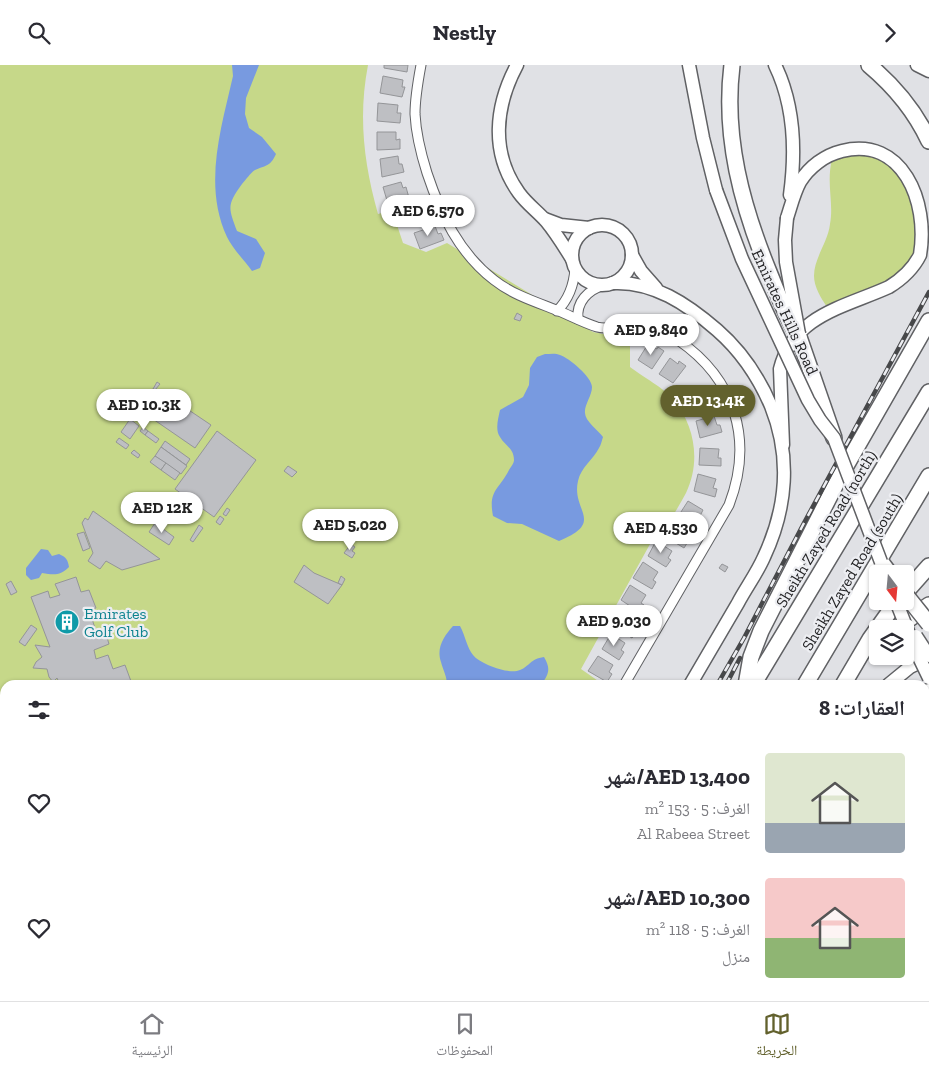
<!DOCTYPE html>
<html lang="ar">
<meta charset="utf-8">
<style>
:root{--surface:#fff;--page:#f2f2f3;--text:#2b2b33;--muted:#7c7c81;--line:#e1e1e2;--accent:#62612d}
body{margin:0;font-family:"Zilla Slab","Noto Naskh Arabic",serif;background:var(--page);color:var(--text);direction:rtl;height:100vh;display:flex;flex-direction:column;font-size:19px;white-space:nowrap}
*{box-sizing:border-box;margin:0}
p{font-size:16px;color:var(--muted)}
.icon{flex:none;width:28px;height:28px;fill:none;stroke:currentColor;stroke-width:2;stroke-linecap:round;stroke-linejoin:round}
.map{position:relative;flex:1;overflow:hidden;direction:ltr}
.sheet{position:absolute;left:0px;top:615px;width:930px;height:321px;display:flex;flex-direction:column;background:var(--surface);border-radius:15px 15px 0 0;box-shadow:0 1px 4px #0004;direction:rtl}
.sheet>*{flex:none}
.needle{width:32px;rotate:164deg}
.buttons{position:absolute;left:869px;top:500px;display:grid;gap:10px}
.buttons a{display:grid;place-items:center;width:45px;height:45px;border-radius:5px;background:var(--surface);box-shadow:0 1px 4px #0004;font-size:25px}
.price{position:absolute;translate:-50% -42px;padding:0 11px;border-radius:18px;background:#fff;color:#222;font-size:16px;line-height:32px;filter:drop-shadow(0 1px 2px #0008)}
.price::after{content:'';position:absolute;left:50%;top:30px;width:15px;height:11px;margin-left:-8px;background:inherit;clip-path:polygon(0 0,100% 0,50% 100%)}
.price.active{background:var(--accent);color:#fff}
ul{padding:0;list-style:none}
li{display:flex;align-items:center;gap:15px;height:125px;padding:0 25px}
li span{display:grid;place-items:center;flex:none;width:140px;height:100px;border-radius:5px;color:#555}
li>.icon{margin-inline-start:auto}
span .icon{width:60px;height:60px;fill:#fffc;stroke-width:1}
li b{font-size:21px}
h2{display:flex;justify-content:space-between;align-items:center;height:60px;padding:0 25px;font-size:21px}
header{display:flex;justify-content:space-between;align-items:center;height:65px;padding:0 25px;background:var(--surface);font-size:22px;font-weight:800}
.tabs{display:flex;justify-content:space-around;align-items:center;height:70px;border-top:1px solid var(--line);background:var(--surface);font-size:14px;color:var(--muted)}
.tabs a{display:grid;justify-items:center;gap:2px}
.tabs .active{color:var(--accent)}
.map>svg:first-child{display:block}
</style>
<header><svg class="icon" aria-label="forward" viewBox="0 0 24 24"><path d="M9 5l7 7-7 7"/></svg>Nestly<svg class="icon" aria-label="search" viewBox="0 0 24 24"><circle cx="10" cy="10" r="6"/><path d="M15 15l6 6"/></svg></header>
<div class="map">
<svg width="929" height="936" viewBox="0 0 929 936">
<rect width="100%" height="100%" fill="#e0e1e5"/>
<!-- green -->
<g fill="#c6d889">
<path d="M 0,0 L 368,0 C 358,52 364,99 378,149 L 392,145 L 403,178 L 426,187 L 447,178 L 593,267 L 630,274 L 630,302 C 642,311 665,324 673,334 C 695,360 701,397 686,428 C 678,443 669,457 660,472 L 655,470 L 581,604 L 604,620 L 5,620 L 5,931 L 443,931 L 433,934 L 431,936 L 0,936 Z"/>
<path d="M 853,88 L 882,92 L 913,117 L 918,183 L 910,197 L 888,216 L 827,242 C 821,233 814,222 814,211 C 814,193 828,177 830,159 C 834,137 826,119 832,94 Z"/>
</g>
<!-- water -->
<g fill="#789ae0">
<path d="M 232,0 L 259,0 L 246,33 L 245,49 L 249,63 L 262,72 L 276,89 C 270,102 266,100 255,105 C 250,108 246,115 242,119 C 227,140 228,142 237,166 L 256,174 L 265,188 L 260,203 L 252,206 C 245,196 232,183 227,172 C 203,120 221,64 233,11 Z"/>
<path d="M 545,289 C 550,289 556,288 560,290 C 569,293 592,312 592,322 C 592,331 584,340 585,348 C 585,356 598,365 603,372 C 602,375 601,380 599,383 C 593,395 581,402 578,416 C 571,446 606,457 559,476 L 522,459 L 507,458 L 493,451 C 488,425 499,425 509,405 C 511,402 514,398 514,395 C 514,383 505,381 500,372 C 495,365 498,354 500,345 L 523,332 L 529,320 L 530,303 L 537,292 Z"/>
<path d="M 41,484 L 48,485 L 52,491 L 59,489 C 66,492 68,495 69,502 C 60,511 54,510 42,508 L 39,513 L 31,515 L 26,510 L 26,503 Z"/>
<path d="M 453,561 L 460,561 C 465,570 467,583 473,590 C 480,599 509,610 520,605 C 530,601 530,594 544,592 C 551,604 549,609 541,620 L 447,620 C 447,611 443,605 441,597 C 436,583 444,571 453,561 Z"/>
<path d="M 274,931 L 399,931 L 397,936 L 273,936 Z"/>
</g>
<!-- building -->
<g fill="#bebfc3" stroke="#949598">
<path d="M 384,0 L 408,0 L 407,7 L 384,3 Z"/>
<path d="M 383,11 L 403,15 L 402,22 L 405,22 L 402,32 L 380,28 Z"/>
<path d="M 378,38 L 398,40 L 397,48 L 401,48 L 400,58 L 377,56 Z"/>
<path d="M 377,67 L 396,67 L 396,75 L 400,74 L 400,84 L 377,85 Z"/>
<path d="M 398,91 L 399,99 L 402,99 L 404,107 L 382,112 L 380,94 Z"/>
<path d="M 401,117 L 403,123 L 406,122 L 409,133 L 388,139 L 383,122 Z"/>
<path d="M 422,137 L 425,146 L 429,145 L 432,153 L 411,160 L 405,143 Z"/>
<path d="M 435,161 L 438,169 L 441,168 L 444,175 L 420,184 L 414,168 Z"/>
<path d="M 517,248 L 522,251 L 520,256 L 514,254 Z"/>
<path d="M 648,279 L 657,284 L 658,282 L 664,286 L 652,304 L 638,295 Z"/>
<path d="M 670,293 L 678,299 L 679,296 L 686,301 L 673,318 L 659,309 Z"/>
<path d="M 157,317 L 160,319 L 155,325 L 153,324 Z"/>
<path d="M 698,321 L 704,329 L 706,327 L 710,332 L 693,346 L 682,332 Z"/>
<path d="M 152,324 L 157,328 L 146,342 L 142,339 Z"/>
<path d="M 165,329 L 211,360 L 195,383 L 150,352 Z"/>
<path d="M 717,332 L 720,338 L 717,340 L 713,334 Z"/>
<path d="M 141,340 L 145,343 L 136,356 L 132,353 Z"/>
<path d="M 714,351 L 717,360 L 720,360 L 722,367 L 700,373 L 696,356 Z"/>
<path d="M 130,354 L 139,361 L 130,374 L 121,367 Z"/>
<path d="M 143,362 L 148,366 L 145,370 L 140,366 Z"/>
<path d="M 148,366 L 159,374 L 156,378 L 145,370 Z"/>
<path d="M 217,366 L 256,395 L 214,452 L 175,424 Z"/>
<path d="M 119,373 L 129,380 L 126,384 L 116,377 Z"/>
<path d="M 165,376 L 190,394 L 186,400 L 161,382 Z"/>
<path d="M 161,382 L 187,401 L 181,409 L 155,391 Z"/>
<path d="M 700,383 L 719,384 L 718,393 L 721,393 L 721,401 L 699,400 Z"/>
<path d="M 134,385 L 140,390 L 138,393 L 131,388 Z"/>
<path d="M 155,391 L 166,398 L 161,405 L 150,397 Z"/>
<path d="M 166,398 L 180,408 L 175,415 L 161,405 Z"/>
<path d="M 288,401 L 297,407 L 292,412 L 284,406 Z"/>
<path d="M 698,409 L 716,414 L 713,423 L 717,424 L 715,432 L 694,426 Z"/>
<path d="M 688,436 L 703,445 L 699,453 L 702,455 L 698,462 L 679,450 Z"/>
<path d="M 173,437 L 184,445 L 179,452 L 168,444 Z"/>
<path d="M 227,443 L 230,445 L 226,451 L 223,449 Z"/>
<path d="M 93,446 L 160,494 L 122,505 L 106,496 L 100,504 L 88,496 L 93,488 L 82,458 L 85,453 L 88,455 Z"/>
<path d="M 220,451 L 224,454 L 220,460 L 216,457 Z"/>
<path d="M 351,453 L 356,467 L 349,469 L 344,456 Z"/>
<path d="M 676,457 L 690,466 L 686,473 L 689,475 L 684,483 L 666,472 Z"/>
<path d="M 155,458 L 174,472 L 169,480 L 149,467 Z"/>
<path d="M 199,460 L 203,463 L 193,477 L 190,475 Z"/>
<path d="M 84,467 L 90,483 L 83,486 L 77,469 Z"/>
<path d="M 656,476 L 672,486 L 668,493 L 671,495 L 666,502 L 648,491 Z"/>
<path d="M 351,479 L 355,482 L 352,486 L 355,488 L 352,493 L 344,488 Z"/>
<path d="M 643,497 L 658,507 L 653,515 L 656,517 L 652,524 L 633,513 Z"/>
<path d="M 722,499 L 728,502 L 725,507 L 719,503 Z"/>
<path d="M 304,500 L 314,508 L 342,520 L 328,539 L 294,517 Z"/>
<path d="M 341,511 L 345,514 L 342,520 L 338,518 Z"/>
<path d="M 76,512 L 81,527 L 89,525 L 96,543 L 89,545 L 98,572 L 106,569 L 109,579 L 94,585 L 96,594 L 108,590 L 113,604 L 125,600 L 132,619 L 60,620 L 57,613 L 53,617 L 49,612 L 47,604 L 33,603 L 36,597 L 42,592 L 35,580 L 50,582 L 31,532 L 48,526 L 50,533 L 60,530 L 55,519 Z"/>
<path d="M 11,516 L 17,527 L 11,530 L 6,519 Z"/>
<path d="M 630,520 L 646,530 L 641,538 L 644,540 L 639,547 L 621,535 Z"/>
<path d="M 623,547 L 639,556 L 634,564 L 637,566 L 632,573 L 614,562 Z"/>
<path d="M 31,560 L 37,564 L 25,581 L 19,577 Z"/>
<path d="M 611,569 L 625,578 L 621,585 L 624,587 L 619,595 L 602,584 Z"/>
<path d="M 598,591 L 613,600 L 609,607 L 612,609 L 607,617 L 588,606 Z"/>
</g>
<g fill="none" stroke-linecap="round" stroke-linejoin="round">
<defs>
<g id="street">
<path d="M 421,0 C 418,16 415,32 415,49 C 416,69 421,89 427,108 C 441,150 459,188 494,215 C 513,230 536,237 559,246 C 571,251 584,258 597,262 C 615,267 632,251 649,257 C 659,260 669,269 678,275 C 735,314 754,375 729,440 L 624,620"/>
<path d="M 557,246 C 569,234 574,220 575,203"/>
<path d="M 578,254 C 576,237 588,225 604,220"/>
</g>
<g id="secondary">
<path d="M 517,0 C 495,41 490,88 519,128 C 527,139 537,146 546,156 C 556,168 564,181 572,194"/>
<path d="M 689,0 L 703,73 L 716,125"/>
<path d="M 775,0 C 795,41 796,86 790,130"/>
<path d="M 917,0 L 929,6"/>
<path d="M 545,154 L 561,160 L 589,163"/>
<circle cx="602" cy="190" r="30"/>
<path d="M 632,190 L 641,206 L 656,223"/>
<path d="M 613,218 C 653,216 687,239 717,265 C 740,285 759,313 771,341 C 791,391 787,443 764,492 C 757,508 746,523 738,538 C 722,565 706,593 690,620"/>
<path d="M 783,380 L 780,304 C 793,250 845,242 889,222 C 902,214 913,204 920,190 C 929,136 902,71 842,86 C 825,90 809,102 800,117 C 794,128 791,141 787,153"/>
<path d="M 888,620 L 910,602 L 929,593"/>
<path d="M 925,626 L 929,625"/>
<path d="M 925,738 L 929,740"/>
<path d="M 475,936 L 478,931"/>
<path d="M 699,936 L 702,931"/>
</g>
<g id="highway">
<path d="M 869,0 C 894,21 915,46 929,76"/>
<path d="M 799,272 L 834,373"/>
<path d="M 881,497 L 890,509"/>
<path d="M 905,528 L 929,501"/>
<path d="M 895,564 L 929,540"/>
<path d="M 746,620 L 751,592 L 761,566 L 839,413 L 929,256"/>
<path d="M 753,620 L 929,327"/>
<path d="M 805,620 L 929,411"/>
<path d="M 843,620 L 870,574 L 897,536"/>
<path d="M 570,936 L 573,931"/>
<path d="M 617,936 L 620,931"/>
<path d="M 661,936 L 664,931"/>
</g>
</defs>
<!-- street casing -->
<use href="#street" stroke="#606164" stroke-width="11"/>
<!-- secondary casing -->
<use href="#secondary" stroke="#606164" stroke-width="15"/>
<!-- highway casing -->
<use href="#highway" stroke="#606164" stroke-width="18"/>
<!-- street -->
<use href="#street" stroke="#fff" stroke-width="9"/>
<!-- secondary -->
<use href="#secondary" stroke="#fff" stroke-width="12"/>
<!-- highway -->
<use href="#highway" stroke="#fff" stroke-width="15"/>
<defs>
<g id="rail">
<path d="M 717,620 L 744,573 L 804,458 L 929,227"/>
<path d="M 726,620 L 740,593"/>
<path d="M 506,936 L 509,931"/>
<path d="M 526,936 L 530,931"/>
<path d="M 544,936 L 547,931"/>
</g>
</defs>
<!-- rail casing -->
<use href="#rail" stroke="#47484a" stroke-width="4.5"/>
<!-- rail -->
<use href="#rail" stroke="#edeef2" stroke-width="2.5" stroke-dasharray="8" stroke-linecap="butt"/>
<defs>
<g id="secondary-bridge">
<path d="M 716,125 L 742,194 L 808,335 L 820,355 L 834,373 L 881,497"/>
<path d="M 787,153 L 785,175 L 786,197 L 799,269"/>
<path d="M 896,536 L 915,584 L 929,613"/>
<path d="M 916,571 L 929,591"/>
</g>
<g id="highway-bridge">
<path d="M 732,0 C 723,72 742,141 769,207 C 778,229 786,252 799,272"/>
<path d="M 905,529 L 929,559"/>
</g>
</defs>
<!-- secondary-bridge casing -->
<use href="#secondary-bridge" stroke="#606164" stroke-width="15" stroke-linecap="butt"/>
<!-- highway-bridge casing -->
<use href="#highway-bridge" stroke="#606164" stroke-width="18" stroke-linecap="butt"/>
<!-- secondary-bridge -->
<use href="#secondary-bridge" stroke="#fff" stroke-width="12"/>
<!-- highway-bridge -->
<use href="#highway-bridge" stroke="#fff" stroke-width="15"/>
</g>
<!-- icons -->
<defs>
<symbol id="building-disc" viewBox="-11 -11 22 22"><circle r="9.5" fill="#0f9aa8" stroke="#edeef2"/><path d="M-4-6H4V6H1V3H-1V6H-4ZM-2.5-4.3h1.7v1.8h-1.7ZM.8-4.3h1.7v1.8H.8ZM-2.5-1h1.7V.8h-1.7ZM.8-1h1.7V.8H.8Z" fill="#fff"/></symbol>
</defs>
<g fill-rule="evenodd">
<use href="#building-disc" x="53" y="543" width="28" height="28"/>
</g>
<g text-anchor="middle" dominant-baseline="central" stroke-width="4.5" stroke-linejoin="round" paint-order="stroke">
<!-- street labels -->
<g font-size="16" fill="#1f1f21" stroke="#edeef2">
<text transform="translate(785 247) rotate(65)">Emirates Hills Road</text>
<text transform="translate(826 464) rotate(-59)">Sheikh Zayed Road (north)</text>
<text transform="translate(852 507) rotate(-59)">Sheikh Zayed Road (south)</text>
</g>
<!-- culture labels -->
<g font-size="16" fill="#0d838f" stroke="#edeef2" text-anchor="start">
<text x="84" y="548">Emirates<tspan x="84" dy="18">Golf Club</tspan></text>
</g>
</g>
</svg>
<div class="buttons">
<a><svg class="needle" viewBox="-14 -14 28 28"><path d="M0-13l5 13h-10z" fill="#e53935"/><path d="M0 13l5-13h-10z" fill="#7c7c81"/></svg></a>
<a><svg class="icon" aria-label="layers" viewBox="0 0 24 24"><path d="M12 4l9 5-9 5-9-5zM3 14l9 5 9-5"/></svg></a>
</div>
<b class="price" style="left:428px;top:172px">AED 6,570</b>
<b class="price" style="left:651px;top:291px">AED 9,840</b>
<b class="price active" style="left:708px;top:362px">AED 13.4K</b>
<b class="price" style="left:144px;top:366px">AED 10.3K</b>
<b class="price" style="left:162px;top:469px">AED 12K</b>
<b class="price" style="left:350px;top:486px">AED 5,020</b>
<b class="price" style="left:661px;top:489px">AED 4,530</b>
<b class="price" style="left:614px;top:582px">AED 9,030</b>
<section class="sheet">
<h2>العقارات: 8<svg class="icon" aria-label="filters" viewBox="0 0 24 24"><path d="M4 7h16M4 17h16"/><circle cx="9" cy="7" r="2"/><circle cx="15" cy="17" r="2"/></svg></h2>
<ul>
<li><span style="background:linear-gradient(#dfe7d0 70%,#9aa5b1 0)"><svg class="icon" aria-label="home" viewBox="0 0 24 24"><path d="M3 11l9-7 9 7M6 9v11h12V9"/></svg></span><div><b>AED 13,400/شهر</b><p>الغرف: 5 · 153 m²</p><p>Al Rabeea Street</p></div><svg class="icon" aria-label="heart" viewBox="0 0 24 24"><path d="M12 20l-8-8c-3-5 5-10 8-4 3-6 11-1 8 4z"/></svg></li>
<li><span style="background:linear-gradient(#f6c9c9 60%,#8fb573 0)"><svg class="icon" aria-label="home" viewBox="0 0 24 24"><path d="M3 11l9-7 9 7M6 9v11h12V9"/></svg></span><div><b>AED 10,300/شهر</b><p>الغرف: 5 · 118 m²</p><p>منزل</p></div><svg class="icon" aria-label="heart" viewBox="0 0 24 24"><path d="M12 20l-8-8c-3-5 5-10 8-4 3-6 11-1 8 4z"/></svg></li>
</ul>
</section>
</div>
<nav class="tabs">
<a class="active"><svg class="icon" aria-label="map" viewBox="0 0 24 24"><path d="M3 6l6-2 6 2 6-2v14l-6 2-6-2-6 2zM9 4v14M15 6v14"/></svg>الخريطة</a>
<a><svg class="icon" aria-label="saved" viewBox="0 0 24 24"><path d="M7 4h10v16l-5-4-5 4z"/></svg>المحفوظات</a>
<a><svg class="icon" aria-label="home" viewBox="0 0 24 24"><path d="M3 11l9-7 9 7M6 9v11h12V9"/></svg>الرئيسية</a>
</nav>
